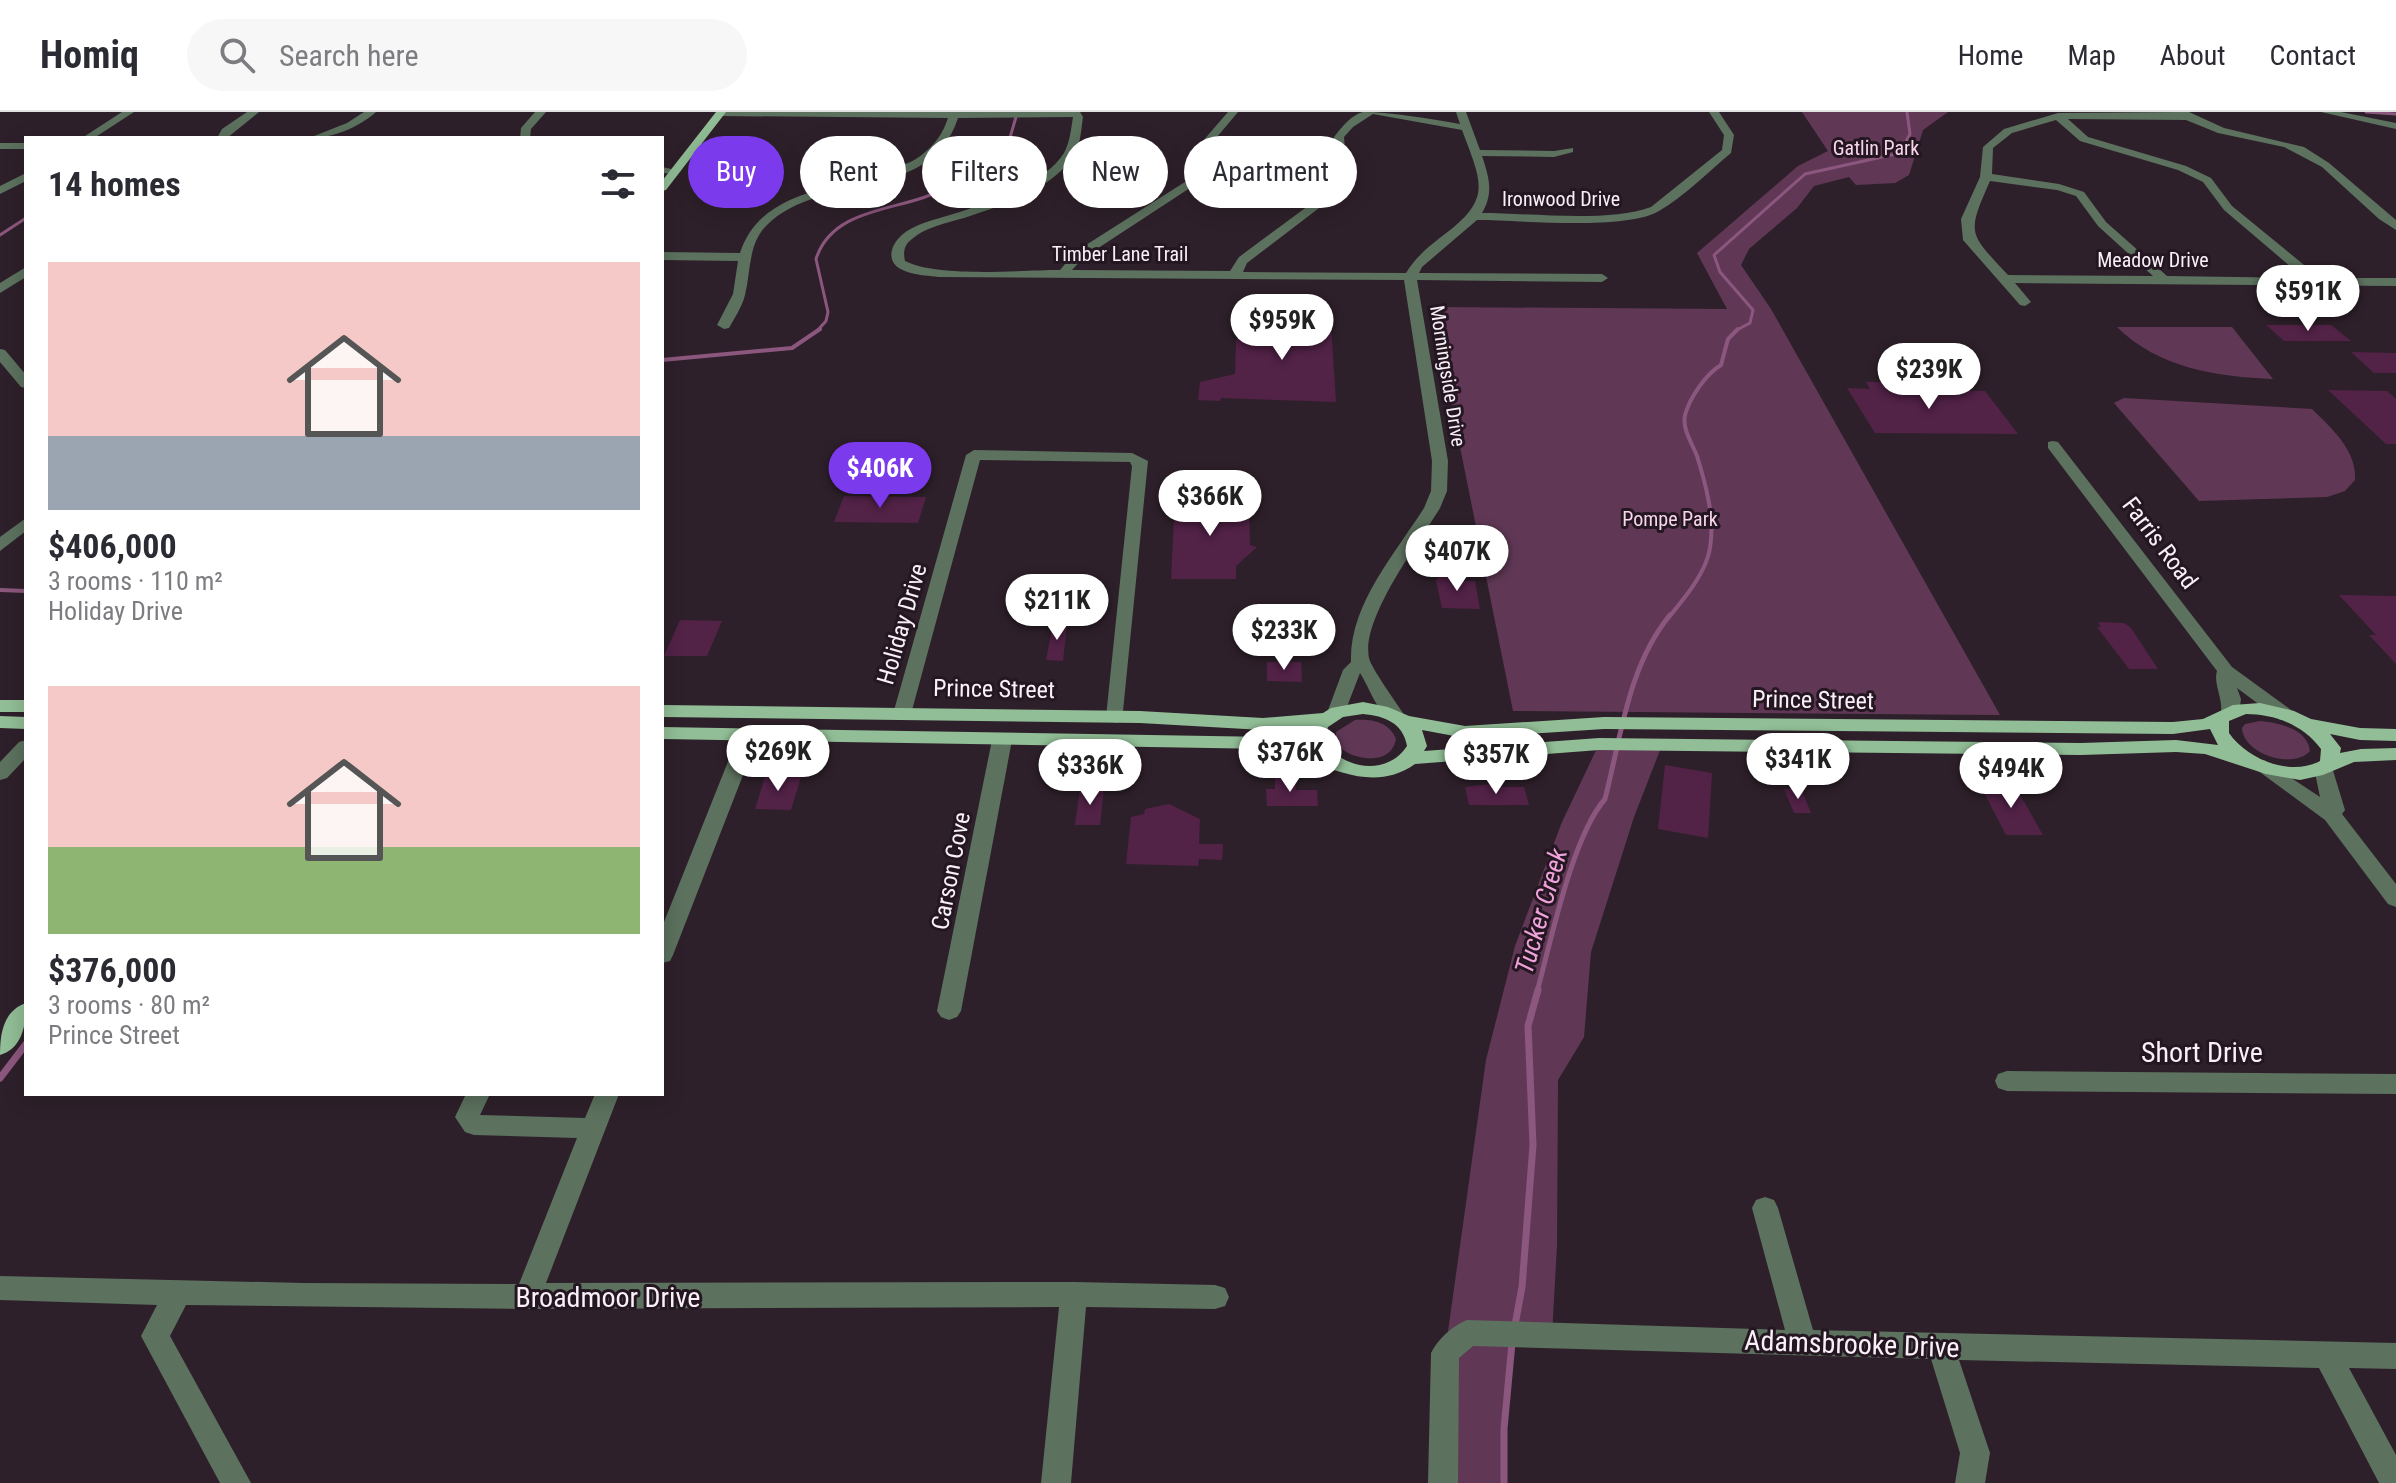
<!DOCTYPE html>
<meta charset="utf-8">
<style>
:root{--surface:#fff;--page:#f7f7f7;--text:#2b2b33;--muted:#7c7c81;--line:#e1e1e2;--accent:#7c3aed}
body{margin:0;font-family:"Roboto Condensed",sans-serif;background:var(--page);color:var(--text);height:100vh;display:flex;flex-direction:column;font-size:30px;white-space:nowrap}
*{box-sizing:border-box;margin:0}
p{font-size:26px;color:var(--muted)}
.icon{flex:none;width:44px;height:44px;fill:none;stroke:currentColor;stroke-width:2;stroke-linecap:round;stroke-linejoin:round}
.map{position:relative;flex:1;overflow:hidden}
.panel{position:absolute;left:24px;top:24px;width:640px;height:960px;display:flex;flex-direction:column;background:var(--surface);border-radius:0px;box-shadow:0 4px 20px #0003}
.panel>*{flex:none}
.guide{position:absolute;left:688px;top:24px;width:760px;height:72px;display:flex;gap:16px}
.price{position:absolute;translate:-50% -68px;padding:0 18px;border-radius:28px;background:#fff;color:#222;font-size:26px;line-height:52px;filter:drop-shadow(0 2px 4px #0008)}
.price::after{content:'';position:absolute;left:50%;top:48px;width:24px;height:18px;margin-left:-12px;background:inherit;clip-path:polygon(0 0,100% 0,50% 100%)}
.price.on{background:var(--accent);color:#fff}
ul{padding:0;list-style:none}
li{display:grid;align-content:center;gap:16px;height:424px;padding:0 24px}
li span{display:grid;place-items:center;height:248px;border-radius:0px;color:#555}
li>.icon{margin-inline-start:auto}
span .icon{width:144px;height:144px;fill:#fffc;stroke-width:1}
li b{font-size:34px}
h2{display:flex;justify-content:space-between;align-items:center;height:96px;padding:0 24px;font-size:34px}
.tag{padding:0 28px;border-radius:36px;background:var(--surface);box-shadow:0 4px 20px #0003;font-size:28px;line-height:72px}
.tag.on{background:var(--accent);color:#fff}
header{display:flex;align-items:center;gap:48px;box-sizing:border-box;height:112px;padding:0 40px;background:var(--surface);border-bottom:2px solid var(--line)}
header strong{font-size:38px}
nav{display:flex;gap:44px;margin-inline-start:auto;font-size:28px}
.search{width:560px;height:72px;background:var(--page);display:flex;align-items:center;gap:20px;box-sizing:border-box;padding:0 28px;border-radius:44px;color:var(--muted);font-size:30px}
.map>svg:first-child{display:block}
</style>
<header>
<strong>Homiq</strong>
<div class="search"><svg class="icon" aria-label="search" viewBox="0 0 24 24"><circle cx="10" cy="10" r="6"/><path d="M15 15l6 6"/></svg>Search here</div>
<nav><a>Home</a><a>Map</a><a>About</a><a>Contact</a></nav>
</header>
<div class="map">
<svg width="2396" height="1371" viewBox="0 0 2396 1371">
<rect width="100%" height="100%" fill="#2e202a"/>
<!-- green -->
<g fill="#603856">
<path d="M 1802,0 L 1948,0 L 1923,18 L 1909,63 L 1895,71 L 1856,73 L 1849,65 L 1814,74 L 1797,96 L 1749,137 L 1741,153 L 1771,197 L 2000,603 L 1513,599 L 1432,195 L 1727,197 L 1697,141 L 1798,54 L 1828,39 Z"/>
<path d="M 2117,215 L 2232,215 L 2273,267 C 2218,265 2158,256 2117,215 Z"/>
<path d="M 2124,286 L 2312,297 C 2331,316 2357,338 2355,368 L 2345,379 L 2327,385 L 2199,389 L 2114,291 Z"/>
<path d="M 1355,608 C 1372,607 1389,610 1396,627 C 1391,655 1351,649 1336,632 L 1336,620 Z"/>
<path d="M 2260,609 C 2280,611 2307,617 2310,639 C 2293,658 2243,642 2242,616 L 2245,612 Z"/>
<path d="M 1599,632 L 1662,633 L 1634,705 L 1591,840 L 1584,925 L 1558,968 L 1557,1133 L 1552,1223 L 1516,1222 L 1504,1317 L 1504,1371 L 1443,1371 L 1445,1241 L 1486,948 L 1515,834 L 1562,710 Z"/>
</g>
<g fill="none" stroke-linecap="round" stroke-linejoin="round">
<!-- stream-far3 -->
<g stroke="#8c577e" stroke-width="3">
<path d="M 2366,0 L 2396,2"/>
<path d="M 0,123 L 26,106"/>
<path d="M 817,219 L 826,209 L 828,200 L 816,147 C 831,100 886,99 925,85 C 953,75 979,61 1004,46 L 1016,5"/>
<path d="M 1735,219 L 1750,211 L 1753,198 L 1720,160 L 1714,143 L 1805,62 L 1900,41 L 1910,22 L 1907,0"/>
</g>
<!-- stream-far2 -->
<g stroke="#8c577e" stroke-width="4">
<path d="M 662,248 L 792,236 L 820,217"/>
<path d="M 0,478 L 26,479"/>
<path d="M 1669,505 C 1684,487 1706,461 1710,436 C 1715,406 1706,373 1697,344 C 1692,331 1682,317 1685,303 C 1690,285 1706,262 1721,253 L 1728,227 L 1738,217"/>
</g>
<!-- stream-far1 -->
<path stroke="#8c577e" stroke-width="5" d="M 1537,880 C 1551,829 1572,725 1605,687 C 1621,625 1628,554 1670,503"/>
<!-- stream -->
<g stroke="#8c577e" stroke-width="7">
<path d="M 0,966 L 26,932"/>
<path d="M 1515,1213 L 1522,1175 L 1533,1033 L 1528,914 L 1538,878"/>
<path d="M 1504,1371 L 1504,1317 L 1512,1231"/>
</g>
</g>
<!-- building -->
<g fill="#522247">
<path d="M 1300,198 L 1330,198 L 1336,290 L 1221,286 L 1220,289 L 1198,288 L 1200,270 L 1235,262 L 1236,228 L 1289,199 Z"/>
<path d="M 2266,213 L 2331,213 L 2351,229 L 2284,229 Z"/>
<path d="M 2351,240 L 2396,241 L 2396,261 L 2374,261 Z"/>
<path d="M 1866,270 L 1903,270 L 1917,278 L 1985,279 L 2018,322 L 1875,321 L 1847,276 L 1870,277 Z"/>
<path d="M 2328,278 L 2387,279 L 2396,287 L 2396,332 L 2386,332 Z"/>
<path d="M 844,384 L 926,385 L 918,411 L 834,410 Z"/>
<path d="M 1175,387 L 1249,388 L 1250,433 L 1257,435 L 1236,454 L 1236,467 L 1171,467 Z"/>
<path d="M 1440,461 L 1459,465 L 1460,469 L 1475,469 L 1480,497 L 1442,496 L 1436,469 Z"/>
<path d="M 2339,483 L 2396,484 L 2396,552 L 2369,523 L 2376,523 Z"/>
<path d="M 680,508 L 722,509 L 707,544 L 664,544 Z"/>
<path d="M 2098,510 L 2124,511 L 2131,516 L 2158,557 L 2129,557 L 2097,515 L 2101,515 Z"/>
<path d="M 1053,511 L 1067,511 L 1063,549 L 1046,548 Z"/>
<path d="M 1267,550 L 1301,550 L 1302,570 L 1267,569 Z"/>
<path d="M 1665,653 L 1712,661 L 1708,726 L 1658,717 Z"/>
<path d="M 765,665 L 801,665 L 791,698 L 755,697 Z"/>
<path d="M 1275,665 L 1295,665 L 1296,678 L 1317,678 L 1318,694 L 1267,694 L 1266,677 L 1275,677 Z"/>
<path d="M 1979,671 L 2014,672 L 2043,723 L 2006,723 Z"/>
<path d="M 1491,672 L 1492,675 L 1524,675 L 1529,693 L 1469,693 L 1465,675 Z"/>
<path d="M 1080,676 L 1104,676 L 1100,713 L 1075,713 Z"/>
<path d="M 1784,677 L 1801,677 L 1811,701 L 1794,701 Z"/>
<path d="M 1169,692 L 1200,707 L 1199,732 L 1223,732 L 1222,748 L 1199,747 L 1198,754 L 1126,752 L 1131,705 L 1144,702 L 1145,697 Z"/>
</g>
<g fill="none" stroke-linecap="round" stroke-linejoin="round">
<!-- minor -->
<g fill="#5c715e" fill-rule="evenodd">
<path d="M 122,0 L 134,0 L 94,26 L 82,26 Z"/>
<path d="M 247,0 L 259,0 L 227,26 L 217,26 L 222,17 Z"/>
<path d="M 364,0 L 376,0 C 358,16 333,26 309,26 L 347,11 Z"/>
<path d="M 535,0 L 546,0 L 531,17 L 530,26 L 520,26 L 521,16 Z"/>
<path d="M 716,0 L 1080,0 L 1083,5 C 1081,17 1081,30 1075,41 C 1055,77 1000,94 964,106 C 946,111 926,115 912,127 C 904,133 903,140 905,149 C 939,166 1020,158 1060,158 L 1075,140 L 1188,68 L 1197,55 L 1202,30 L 1228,0 L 1238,0 L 1212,31 L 1207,55 L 1196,72 L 1083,146 L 1072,158 L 1230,159 L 1239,145 L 1331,77 L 1336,63 L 1334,25 C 1341,16 1351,3 1363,0 C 1392,0 1431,7 1460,12 L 1456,0 L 1466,0 L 1480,38 L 1554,39 L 1573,36 L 1573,40 L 1554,45 L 1482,44 C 1489,65 1494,81 1482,101 C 1531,101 1607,111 1651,95 L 1722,38 L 1724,23 L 1709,0 L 1719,0 L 1734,23 L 1731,41 C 1708,60 1685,84 1659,99 C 1625,119 1519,108 1477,108 L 1422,155 L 1419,161 L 1602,162 L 1608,166 L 1602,170 L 1417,168 L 1448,349 L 1447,379 L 1440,396 C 1419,431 1361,506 1369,546 C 1371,556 1398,593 1405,604 L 1396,610 C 1378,605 1370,576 1360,561 L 1343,605 L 1329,605 L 1327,601 L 1343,558 L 1351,550 C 1349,493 1395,442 1424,396 L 1431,379 L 1432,349 L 1404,168 L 938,165 C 922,163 886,162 892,138 C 894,130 901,123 907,119 C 921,110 938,107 953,102 C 985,92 1046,71 1064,41 C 1070,30 1071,17 1073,5 L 958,6 C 930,92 822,59 767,113 C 748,131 751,159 745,183 C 742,195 735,205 729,216 L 724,217 L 717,213 L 733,182 L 738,149 L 662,148 L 662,140 L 740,141 C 760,78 835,77 888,60 L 816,46 L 815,44 C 844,17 880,79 924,41 C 937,30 943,21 948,6 L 720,4 ZM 1373,2 L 1462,18 C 1482,72 1493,87 1441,125 C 1428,135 1415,146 1406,161 L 1243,160 L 1247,151 L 1340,80 L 1347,63 L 1344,25 L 1353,15 Z"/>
<path d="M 2178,0 L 2189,0 L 2224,16 L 2304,35 L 2329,51 L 2396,108 L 2396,118 L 2379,107 L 2322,55 L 2284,35 L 2218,21 L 2186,8 L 2068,7 L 2088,25 L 2186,54 L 2211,66 L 2232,94 L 2320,166 L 2396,166 L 2396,174 L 2015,171 L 2031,190 L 2025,194 L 2020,193 L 1963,128 L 1961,107 L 1980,65 L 1983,35 L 2004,17 L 2058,1 ZM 2056,8 L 2080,29 L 2178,58 L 2203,70 L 2224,98 L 2304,166 L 2167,164 L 2106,110 L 2084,80 L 2059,72 L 1992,62 L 1993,36 L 2012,21 ZM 1990,69 L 2057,78 L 2076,84 L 2098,114 L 2153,164 L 2008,163 C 1969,121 1966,123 1990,69 Z"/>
<path d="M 2321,0 L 2341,0 L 2396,11 L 2396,17 Z"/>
<rect x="0" y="31" width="26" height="6"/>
<path d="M 662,55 L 681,59 L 676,62 L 662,61 Z"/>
<path d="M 26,61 L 26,69 L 0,82 L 0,74 Z"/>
<path d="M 26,155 L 26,165 L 0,181 L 0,171 Z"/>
<path d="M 0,237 L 5,238 L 26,263 L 26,276 L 21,275 L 0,250 Z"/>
<path d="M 2053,329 L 2058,330 L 2232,555 L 2294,600 L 2296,604 L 2294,608 L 2280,608 L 2237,576 L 2241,587 L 2239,601 L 2230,607 L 2223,605 L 2221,601 C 2223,586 2213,571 2217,559 L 2048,336 L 2048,330 Z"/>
<path d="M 974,338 L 1132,341 L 1148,349 L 1122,609 L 1115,611 L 1106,605 L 1132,354 L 1130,350 L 980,348 L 911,602 L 902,608 L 893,602 L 966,343 Z"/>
<path d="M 26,406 L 26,419 L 0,439 L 0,425 Z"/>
<path d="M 749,616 L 759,622 L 673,843 L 670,849 L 662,851 L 662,815 L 739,622 Z"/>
<path d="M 1002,622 L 1012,628 L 961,899 L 957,905 L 949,908 L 941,905 L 937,899 L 992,628 Z"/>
<path d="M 26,628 L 26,646 L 7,666 L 0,668 L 0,650 L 19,630 Z"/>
<path d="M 2264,648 L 2320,685 L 2314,656 L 2324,650 L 2331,652 L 2345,698 L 2342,702 L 2396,772 L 2396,795 L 2388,792 L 2325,708 L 2257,658 L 2254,654 Z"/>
<path d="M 2007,959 L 2396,962 L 2396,982 L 2007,979 L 1998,976 L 1995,969 L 1998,962 Z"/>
<path d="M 466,982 L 490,982 L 480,1003 L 585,1006 L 595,982 L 619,982 L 546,1171 L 1074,1170 L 1215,1173 L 1225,1176 L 1229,1185 L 1225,1194 L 1215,1197 L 1086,1195 L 1071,1371 L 1041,1371 L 1059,1195 L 527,1197 L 186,1193 L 170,1224 L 251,1371 L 220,1371 L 141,1224 L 157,1193 L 0,1188 L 0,1164 L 304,1171 L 519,1172 L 577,1026 L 474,1023 L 465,1020 L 455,1005 Z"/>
<path d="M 1765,1085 L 1774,1088 L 1778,1096 L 1813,1218 L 2396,1231 L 2396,1257 L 2349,1256 L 2396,1343 L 2396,1371 L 2379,1371 L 2319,1256 L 1959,1248 L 1990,1341 L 1985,1371 L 1955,1371 L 1960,1341 L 1931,1247 L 1473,1234 L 1459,1246 L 1458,1371 L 1428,1371 L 1431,1241 C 1438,1227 1452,1214 1467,1208 L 1785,1218 L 1752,1096 L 1756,1088 Z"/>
</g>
<!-- major -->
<g fill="#91be96" fill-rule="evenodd">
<path d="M 716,0 L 726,0 L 666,78 L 662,79 L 662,69 Z"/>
<rect x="0" y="588" width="26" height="12"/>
<path d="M 1363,590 L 1388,595 L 1409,604 L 1465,614 L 1604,605 L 2173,610 L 2203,607 L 2233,593 L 2260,591 L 2294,599 L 2311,607 L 2360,616 L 2396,617 L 2396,629 L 2360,628 L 2330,622 L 2341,636 L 2340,641 L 2361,637 L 2396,636 L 2396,648 L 2354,650 L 2323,663 L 2300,668 L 2266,662 L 2205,642 L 2176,640 L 2081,643 L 1599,638 L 1415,652 C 1367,686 1318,646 1269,637 L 662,627 L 662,615 L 1269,625 L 1307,632 L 1309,614 L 1263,618 L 1140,611 L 662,605 L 662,593 L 1140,599 L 1263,606 L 1323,601 L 1331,596 ZM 1363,602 C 1385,604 1403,611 1407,634 C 1388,664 1343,658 1325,630 L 1328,615 L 1343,605 ZM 2246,602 C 2275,602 2303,613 2321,637 L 2320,649 C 2290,665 2247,647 2229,621 L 2229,609 ZM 1604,617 L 2173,622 L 2210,617 L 2218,633 L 2176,628 L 2081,631 L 1599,626 L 1424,639 L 1427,634 L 1422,618 L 1465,626 Z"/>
<path d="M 0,604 L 26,605 L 26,617 L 0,616 Z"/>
<path d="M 26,891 C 26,912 23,936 0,943 C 0,922 3,899 26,891 Z"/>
</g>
</g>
<g text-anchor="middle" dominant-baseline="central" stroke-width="6" stroke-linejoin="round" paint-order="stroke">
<!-- far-park labels -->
<g font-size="20" fill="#f7d6ed" stroke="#241721">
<text x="1876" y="36">Gatlin Park</text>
<text x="1670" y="407">Pompe Park</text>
</g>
<!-- far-street labels -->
<g font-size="20" fill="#faf0f7" stroke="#241721">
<text x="1561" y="87">Ironwood Drive</text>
<text x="1120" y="142">Timber Lane Trail</text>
<text x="2153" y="148">Meadow Drive</text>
<text transform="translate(1448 264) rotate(81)">Morningside Drive</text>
</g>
<!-- street labels -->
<g font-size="24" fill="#faf0f7" stroke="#241721">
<text transform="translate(2160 431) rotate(53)">Farris Road</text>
<text transform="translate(902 512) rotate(-74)">Holiday Drive</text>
<text transform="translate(994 577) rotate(1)">Prince Street</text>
<text transform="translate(1813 588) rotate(1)">Prince Street</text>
<text transform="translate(951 759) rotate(-79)">Carson Cove</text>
</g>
<!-- water labels -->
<g font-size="26" font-style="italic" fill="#f0a2dc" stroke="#241721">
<text transform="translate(1541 799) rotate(-74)">Tucker Creek</text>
</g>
<!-- near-street labels -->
<g font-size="28" fill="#faf0f7" stroke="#241721">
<text x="2202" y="940">Short Drive</text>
<text x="608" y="1185">Broadmoor Drive</text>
<text transform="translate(1852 1232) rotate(2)">Adamsbrooke Drive</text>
</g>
</g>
</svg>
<b class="price" style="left:2308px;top:221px">$591K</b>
<b class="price" style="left:1282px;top:250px">$959K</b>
<b class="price" style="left:1929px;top:299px">$239K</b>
<b class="price on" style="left:880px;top:398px">$406K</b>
<b class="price" style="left:1210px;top:426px">$366K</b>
<b class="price" style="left:1457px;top:481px">$407K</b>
<b class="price" style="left:1057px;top:530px">$211K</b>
<b class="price" style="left:1284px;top:560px">$233K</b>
<b class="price" style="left:778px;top:681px">$269K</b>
<b class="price" style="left:1290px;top:682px">$376K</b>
<b class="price" style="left:1496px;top:684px">$357K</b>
<b class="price" style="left:1798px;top:689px">$341K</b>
<b class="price" style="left:1090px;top:695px">$336K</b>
<b class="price" style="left:2011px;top:698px">$494K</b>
<div class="guide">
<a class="tag on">Buy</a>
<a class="tag">Rent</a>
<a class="tag">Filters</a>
<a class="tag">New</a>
<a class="tag">Apartment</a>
</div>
<section class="panel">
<h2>14 homes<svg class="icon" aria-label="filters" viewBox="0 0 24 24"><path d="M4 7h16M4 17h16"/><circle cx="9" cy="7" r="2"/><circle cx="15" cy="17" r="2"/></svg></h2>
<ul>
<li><span style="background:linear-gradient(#f6c9c9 70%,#9aa5b1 0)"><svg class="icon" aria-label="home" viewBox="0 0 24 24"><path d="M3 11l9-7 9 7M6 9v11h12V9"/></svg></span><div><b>$406,000</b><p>3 rooms · 110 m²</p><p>Holiday Drive</p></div></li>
<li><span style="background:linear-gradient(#f6c9c9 65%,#8fb573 0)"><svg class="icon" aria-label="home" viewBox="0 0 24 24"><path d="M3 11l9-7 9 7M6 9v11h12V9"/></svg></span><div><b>$376,000</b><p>3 rooms · 80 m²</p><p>Prince Street</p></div></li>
</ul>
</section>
</div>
